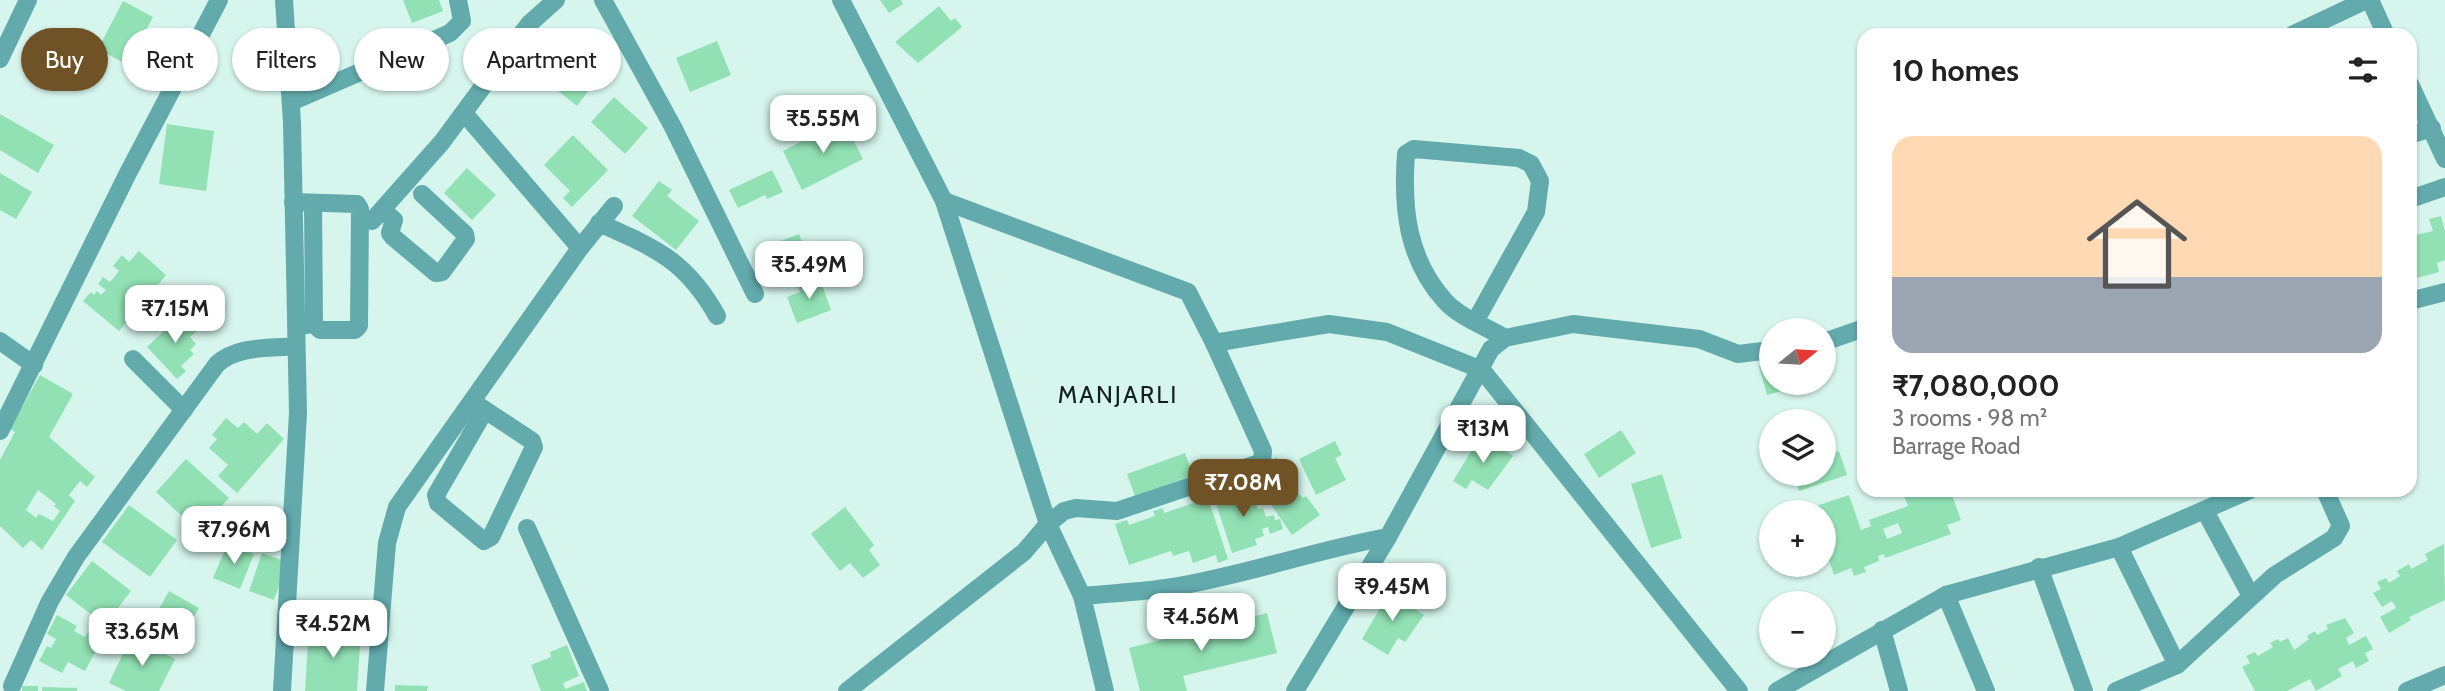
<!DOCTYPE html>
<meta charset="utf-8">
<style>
:root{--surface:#fff;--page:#f6f6f6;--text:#222;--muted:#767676;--line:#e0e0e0;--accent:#6f5326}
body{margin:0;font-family:Cabin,sans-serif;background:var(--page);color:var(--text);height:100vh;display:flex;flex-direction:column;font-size:26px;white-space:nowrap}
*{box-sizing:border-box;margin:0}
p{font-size:23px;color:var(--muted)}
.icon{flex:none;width:38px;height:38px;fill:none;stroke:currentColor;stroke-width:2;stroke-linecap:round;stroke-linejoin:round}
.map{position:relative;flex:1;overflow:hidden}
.drawer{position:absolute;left:1857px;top:28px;width:560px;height:469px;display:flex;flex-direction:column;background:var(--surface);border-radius:21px;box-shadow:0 2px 5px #0004}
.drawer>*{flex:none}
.banner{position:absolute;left:21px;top:28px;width:665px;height:63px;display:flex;gap:14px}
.needle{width:46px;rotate:72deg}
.fabs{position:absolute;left:1759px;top:318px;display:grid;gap:14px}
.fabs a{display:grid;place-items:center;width:77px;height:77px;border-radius:50%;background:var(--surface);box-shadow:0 2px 5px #0004;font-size:35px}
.price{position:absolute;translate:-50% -60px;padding:0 16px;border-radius:14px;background:#fff;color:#222;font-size:23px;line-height:46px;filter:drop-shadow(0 2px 4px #0008)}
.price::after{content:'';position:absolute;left:50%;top:42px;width:21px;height:16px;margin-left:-10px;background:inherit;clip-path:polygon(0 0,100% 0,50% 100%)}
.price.on{background:var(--accent);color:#fff}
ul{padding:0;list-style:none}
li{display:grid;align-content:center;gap:14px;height:371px;padding:0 35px}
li+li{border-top:2px solid var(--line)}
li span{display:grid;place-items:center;height:217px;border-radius:21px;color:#555}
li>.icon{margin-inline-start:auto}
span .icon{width:126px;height:126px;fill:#fffc;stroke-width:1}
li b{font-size:30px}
h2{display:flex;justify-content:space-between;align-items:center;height:84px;padding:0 35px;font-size:30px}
.chip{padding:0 24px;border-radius:32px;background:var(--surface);box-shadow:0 2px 5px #0004;font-size:24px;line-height:63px}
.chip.on{background:var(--accent);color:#fff}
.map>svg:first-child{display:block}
</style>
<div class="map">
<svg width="2445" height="691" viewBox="0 0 2445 691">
<rect width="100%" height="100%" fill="#d6f5ed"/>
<!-- building -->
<g fill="#92e1b4" fill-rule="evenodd">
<path d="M 403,0 L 439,0 L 443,11 L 412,23 Z"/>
<path d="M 880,0 L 901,0 L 903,4 L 889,13 Z"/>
<path d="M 123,1 L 153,17 L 128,65 L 98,49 Z"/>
<path d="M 939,6 L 951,21 L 955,18 L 962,27 L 918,63 L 895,42 Z"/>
<path d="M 562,39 L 603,71 L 577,106 L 538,75 L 545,66 L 550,69 L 562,54 L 554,48 Z"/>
<path d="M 717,41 L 731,75 L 690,92 L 676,58 Z"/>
<path d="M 614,97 L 648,128 L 625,154 L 591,122 Z"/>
<path d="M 0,114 L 54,145 L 38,173 L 0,150 Z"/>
<path d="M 843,120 L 863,159 L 802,190 L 783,151 Z"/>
<path d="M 167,124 L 214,131 L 206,191 L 159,184 Z"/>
<path d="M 573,135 L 608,170 L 572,207 L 563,198 L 570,191 L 544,165 Z"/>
<path d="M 467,168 L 496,195 L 472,220 L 444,193 Z"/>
<path d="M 772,170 L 783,192 L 767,199 L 765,195 L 738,208 L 729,190 Z"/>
<path d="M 0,173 L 32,192 L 16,219 L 0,210 Z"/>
<path d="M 659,181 L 672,190 L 667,196 L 699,221 L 676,250 L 632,216 Z"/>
<path d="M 2441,216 L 2445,232 L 2445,260 L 2437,263 L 2439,272 L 2410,280 L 2410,222 L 2413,221 L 2416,235 L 2433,231 L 2429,219 Z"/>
<path d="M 799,234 L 809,260 L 773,275 L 762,248 Z"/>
<path d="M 139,251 L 166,275 L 147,298 L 142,293 L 136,300 L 141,305 L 136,312 L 130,307 L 125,314 L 130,318 L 119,331 L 83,301 L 91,292 L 94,295 L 97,291 L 101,295 L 106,290 L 98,284 L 103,277 L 110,282 L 119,271 L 113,266 L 122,255 L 129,262 Z"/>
<path d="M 820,279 L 831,310 L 797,323 L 787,297 L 800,292 L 798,287 Z"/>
<path d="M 183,313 L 199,329 L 190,337 L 196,344 L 190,350 L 194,354 L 181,366 L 186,371 L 177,379 L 147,347 Z"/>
<path d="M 1771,362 L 1771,383 L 1806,384 L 1767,395 L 1759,366 Z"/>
<path d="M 40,375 L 73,394 L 49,437 L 95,477 L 87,487 L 80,481 L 69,495 L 75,501 L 42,550 L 31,540 L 23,548 L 0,526 L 0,460 L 15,432 L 6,427 L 18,405 L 22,407 ZM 38,490 L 56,504 L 54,506 L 60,511 L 53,521 L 39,514 L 36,518 L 26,510 Z"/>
<path d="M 226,418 L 238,428 L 244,422 L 257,434 L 267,423 L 284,439 L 237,493 L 218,476 L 228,465 L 209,448 L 217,439 L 212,435 Z"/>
<path d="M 1824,425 L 1831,446 L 1825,448 L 1828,455 L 1839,451 L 1847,475 L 1799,491 L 1794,474 L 1824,474 Z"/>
<path d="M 1621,430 L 1636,453 L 1599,478 L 1584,454 Z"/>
<path d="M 1481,435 L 1513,456 L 1488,490 L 1472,480 L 1466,489 L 1453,481 Z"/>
<path d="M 1335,441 L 1342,455 L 1335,458 L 1346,480 L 1316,495 L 1299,459 Z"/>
<path d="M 1185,453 L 1193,475 L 1135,496 L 1127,474 Z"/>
<path d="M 1276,457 L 1284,469 L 1281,471 L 1285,477 L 1303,498 L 1306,496 L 1320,515 L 1292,535 L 1251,476 L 1261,469 L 1264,474 L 1269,470 L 1265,465 Z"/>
<path d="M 186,459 L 229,498 L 198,531 L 156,492 Z"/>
<path d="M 1662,474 L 1682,538 L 1651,548 L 1631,484 Z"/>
<path d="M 1245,483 L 1249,495 L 1253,494 L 1258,509 L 1263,508 L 1266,517 L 1274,515 L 1275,520 L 1280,519 L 1283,529 L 1270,534 L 1268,527 L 1262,529 L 1264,536 L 1255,539 L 1257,545 L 1232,553 L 1213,494 L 1229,488 L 1233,499 L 1239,497 L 1236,486 Z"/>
<path d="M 1902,490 L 1950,490 L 1961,520 L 1947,525 L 1951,534 L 1885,558 L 1884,554 L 1878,556 L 1879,561 L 1864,567 L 1866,572 L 1854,576 L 1851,568 L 1834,575 L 1824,546 L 1824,513 L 1812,513 L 1810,508 L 1849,495 L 1861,530 L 1871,526 L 1869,520 L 1908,506 ZM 1898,523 L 1902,533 L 1887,539 L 1883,529 Z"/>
<path d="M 1208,498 L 1228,559 L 1218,563 L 1216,555 L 1193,563 L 1189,551 L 1173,556 L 1171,551 L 1129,565 L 1115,524 L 1127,520 L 1129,525 L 1155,516 L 1153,511 L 1163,508 L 1164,513 Z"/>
<path d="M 129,505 L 177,540 L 150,577 L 102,542 Z"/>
<path d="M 845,507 L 874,545 L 869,550 L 880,565 L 863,578 L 850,563 L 840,571 L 811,534 Z"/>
<path d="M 228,543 L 254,554 L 240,589 L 213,578 Z"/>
<path d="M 2444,544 L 2445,600 L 2409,617 L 2411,620 L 2389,633 L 2380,617 L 2396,608 L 2392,601 L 2382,607 L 2373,593 L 2381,589 L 2377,582 L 2386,578 L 2389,583 L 2400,576 L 2397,571 L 2409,564 L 2411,569 L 2428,560 L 2425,554 Z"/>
<path d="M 262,553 L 287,562 L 274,600 L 249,591 Z"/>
<path d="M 92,561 L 131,591 L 105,625 L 66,595 Z"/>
<path d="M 1392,588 L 1404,596 L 1401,601 L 1424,615 L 1405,642 L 1398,638 L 1388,655 L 1362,639 Z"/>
<path d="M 169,591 L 199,608 L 180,640 L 151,623 Z"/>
<path d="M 1267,613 L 1277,653 L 1183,676 L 1187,691 L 1140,691 L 1129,648 Z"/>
<path d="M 57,615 L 77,626 L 74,631 L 85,637 L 88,632 L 102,639 L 85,671 L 68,662 L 62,673 L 39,661 L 47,646 L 51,648 L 56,639 L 47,634 Z"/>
<path d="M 2345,618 L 2354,633 L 2346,638 L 2349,645 L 2366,636 L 2373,649 L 2365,653 L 2369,661 L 2356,668 L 2353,661 L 2338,669 L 2342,676 L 2316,691 L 2310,679 L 2287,691 L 2255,691 L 2242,667 L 2250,663 L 2246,656 L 2255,652 L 2258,656 L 2273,647 L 2270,643 L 2278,639 L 2280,642 L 2288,638 L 2294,650 L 2309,639 L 2307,636 L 2315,631 L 2317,635 L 2328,629 L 2326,625 Z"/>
<path d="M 309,627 L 361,630 L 357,691 L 305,691 Z"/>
<path d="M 131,637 L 175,659 L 159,691 L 126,691 L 109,683 Z"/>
<path d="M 567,645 L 579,676 L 563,683 L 565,689 L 584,682 L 587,691 L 541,691 L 531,665 L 551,657 L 550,652 Z"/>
<path d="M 395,685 L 428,686 L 427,691 L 395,691 Z"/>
<rect x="22" y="686" width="16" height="5"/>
<path d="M 42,687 L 77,688 L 77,691 L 42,691 Z"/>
</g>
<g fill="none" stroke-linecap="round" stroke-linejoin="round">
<!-- minor -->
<g stroke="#62aaac" stroke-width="18">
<path d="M 603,0 L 673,127 L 755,294"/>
<path d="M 2370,0 L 2386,35"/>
<path d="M 2292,35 L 2366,0"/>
<path d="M 0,59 L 28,0"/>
<path d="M 2410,84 L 2445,159"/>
<path d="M 291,102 L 450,33 L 462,21 L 458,0"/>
<path d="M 464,113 L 580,248"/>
<path d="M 2410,135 L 2432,128"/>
<path d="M 2410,199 L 2445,187"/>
<path d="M 944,201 L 1188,292 L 1214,343 L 1263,451 L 1262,462 L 1117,511 L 1076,508 L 1064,511 L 1048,524"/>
<path d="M 293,202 L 357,204 L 360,209 L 359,326 L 355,330 L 320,330 L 314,324 L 297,326"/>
<path d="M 313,203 L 314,324"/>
<path d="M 382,210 L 394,220 L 390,233 L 393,237 L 436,273 L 442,272 L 466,239 L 465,234 L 422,194"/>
<path d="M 372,221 L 442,142 L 529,24 L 556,0"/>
<path d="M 599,223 C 655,248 686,260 717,316"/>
<path d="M 1476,320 L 1536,212 L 1540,181 L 1531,164 L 1519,158 L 1414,149 L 1406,154 C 1402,208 1407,259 1445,301 C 1459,317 1487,327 1505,338"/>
<path d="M 0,341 L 34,365"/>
<path d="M 1214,343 L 1329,324 L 1387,332 L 1482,370 L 1739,691"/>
<path d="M 133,359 L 184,410"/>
<path d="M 473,402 L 532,441 L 534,447 L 491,537 L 484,541 L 438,503 L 436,495 L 485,410"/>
<path d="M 0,431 L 128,173 L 219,0"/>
<path d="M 2205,511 L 2251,596"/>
<path d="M 527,528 L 600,691"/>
<path d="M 2119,547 L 2177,665"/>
<path d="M 2039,567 L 2084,691"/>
<path d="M 1946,595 L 1986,691"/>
<path d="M 1082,596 C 1112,593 1143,592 1173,587 C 1246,575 1315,550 1388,537"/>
<path d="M 1882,630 L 1899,691"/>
<path d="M 12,686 L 50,601 L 76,557 L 217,364 C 238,345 270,349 296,346"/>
<path d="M 282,691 L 298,413 L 292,123 L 284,0"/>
<path d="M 375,691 L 387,543 L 397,507 L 580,248 L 614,206"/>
<path d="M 1777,691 L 1946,595 L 2119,547 L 2250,490"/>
<path d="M 2116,691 L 2177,665 L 2275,575 L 2334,538 L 2341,526 L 2325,490"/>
<path d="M 2407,691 L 2445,675"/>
</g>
<!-- tertiary -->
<g stroke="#62aaac" stroke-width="18">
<path d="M 841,0 L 944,201 L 1048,524 L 1082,596 L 1105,691"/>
<path d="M 2410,301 L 2445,292"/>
<path d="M 1824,342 L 1864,328"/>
<path d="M 847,691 L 1024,552 L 1048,524"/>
<path d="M 1295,691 L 1388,537 L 1491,349 L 1505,338 L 1573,324 L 1699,339 L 1738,354 L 1771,350"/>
</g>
</g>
<g text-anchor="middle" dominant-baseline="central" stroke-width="7" stroke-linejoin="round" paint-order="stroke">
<!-- quarter labels -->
<g font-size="24" letter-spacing="2" fill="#141f1c" stroke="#d6f5ed">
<text x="1118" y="394">MANJARLI</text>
</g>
</g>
</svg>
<div class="fabs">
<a><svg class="needle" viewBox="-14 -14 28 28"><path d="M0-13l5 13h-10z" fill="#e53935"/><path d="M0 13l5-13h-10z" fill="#767676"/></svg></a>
<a><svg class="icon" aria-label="layers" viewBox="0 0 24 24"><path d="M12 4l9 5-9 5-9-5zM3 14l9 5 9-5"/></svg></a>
<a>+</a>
<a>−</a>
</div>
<b class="price" style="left:823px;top:155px">₹5.55M</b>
<b class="price" style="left:809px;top:301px">₹5.49M</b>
<b class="price" style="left:175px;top:345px">₹7.15M</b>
<b class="price" style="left:1483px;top:465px">₹13M</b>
<b class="price on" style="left:1243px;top:519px">₹7.08M</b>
<b class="price" style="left:234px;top:566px">₹7.96M</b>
<b class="price" style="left:1392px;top:623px">₹9.45M</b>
<b class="price" style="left:1201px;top:653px">₹4.56M</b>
<b class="price" style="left:333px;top:660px">₹4.52M</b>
<b class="price" style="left:142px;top:668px">₹3.65M</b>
<div class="banner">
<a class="chip on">Buy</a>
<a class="chip">Rent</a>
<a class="chip">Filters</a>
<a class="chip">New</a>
<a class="chip">Apartment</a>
</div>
<section class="drawer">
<h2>10 homes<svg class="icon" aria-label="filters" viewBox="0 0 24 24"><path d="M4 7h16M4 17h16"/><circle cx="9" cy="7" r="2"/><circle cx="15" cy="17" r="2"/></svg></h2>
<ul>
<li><span style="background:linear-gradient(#ffd9b3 65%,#9aa5b1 0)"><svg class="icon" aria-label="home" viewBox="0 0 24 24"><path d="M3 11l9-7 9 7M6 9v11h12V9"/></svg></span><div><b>₹7,080,000</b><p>3 rooms · 98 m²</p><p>Barrage Road</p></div></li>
</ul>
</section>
</div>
